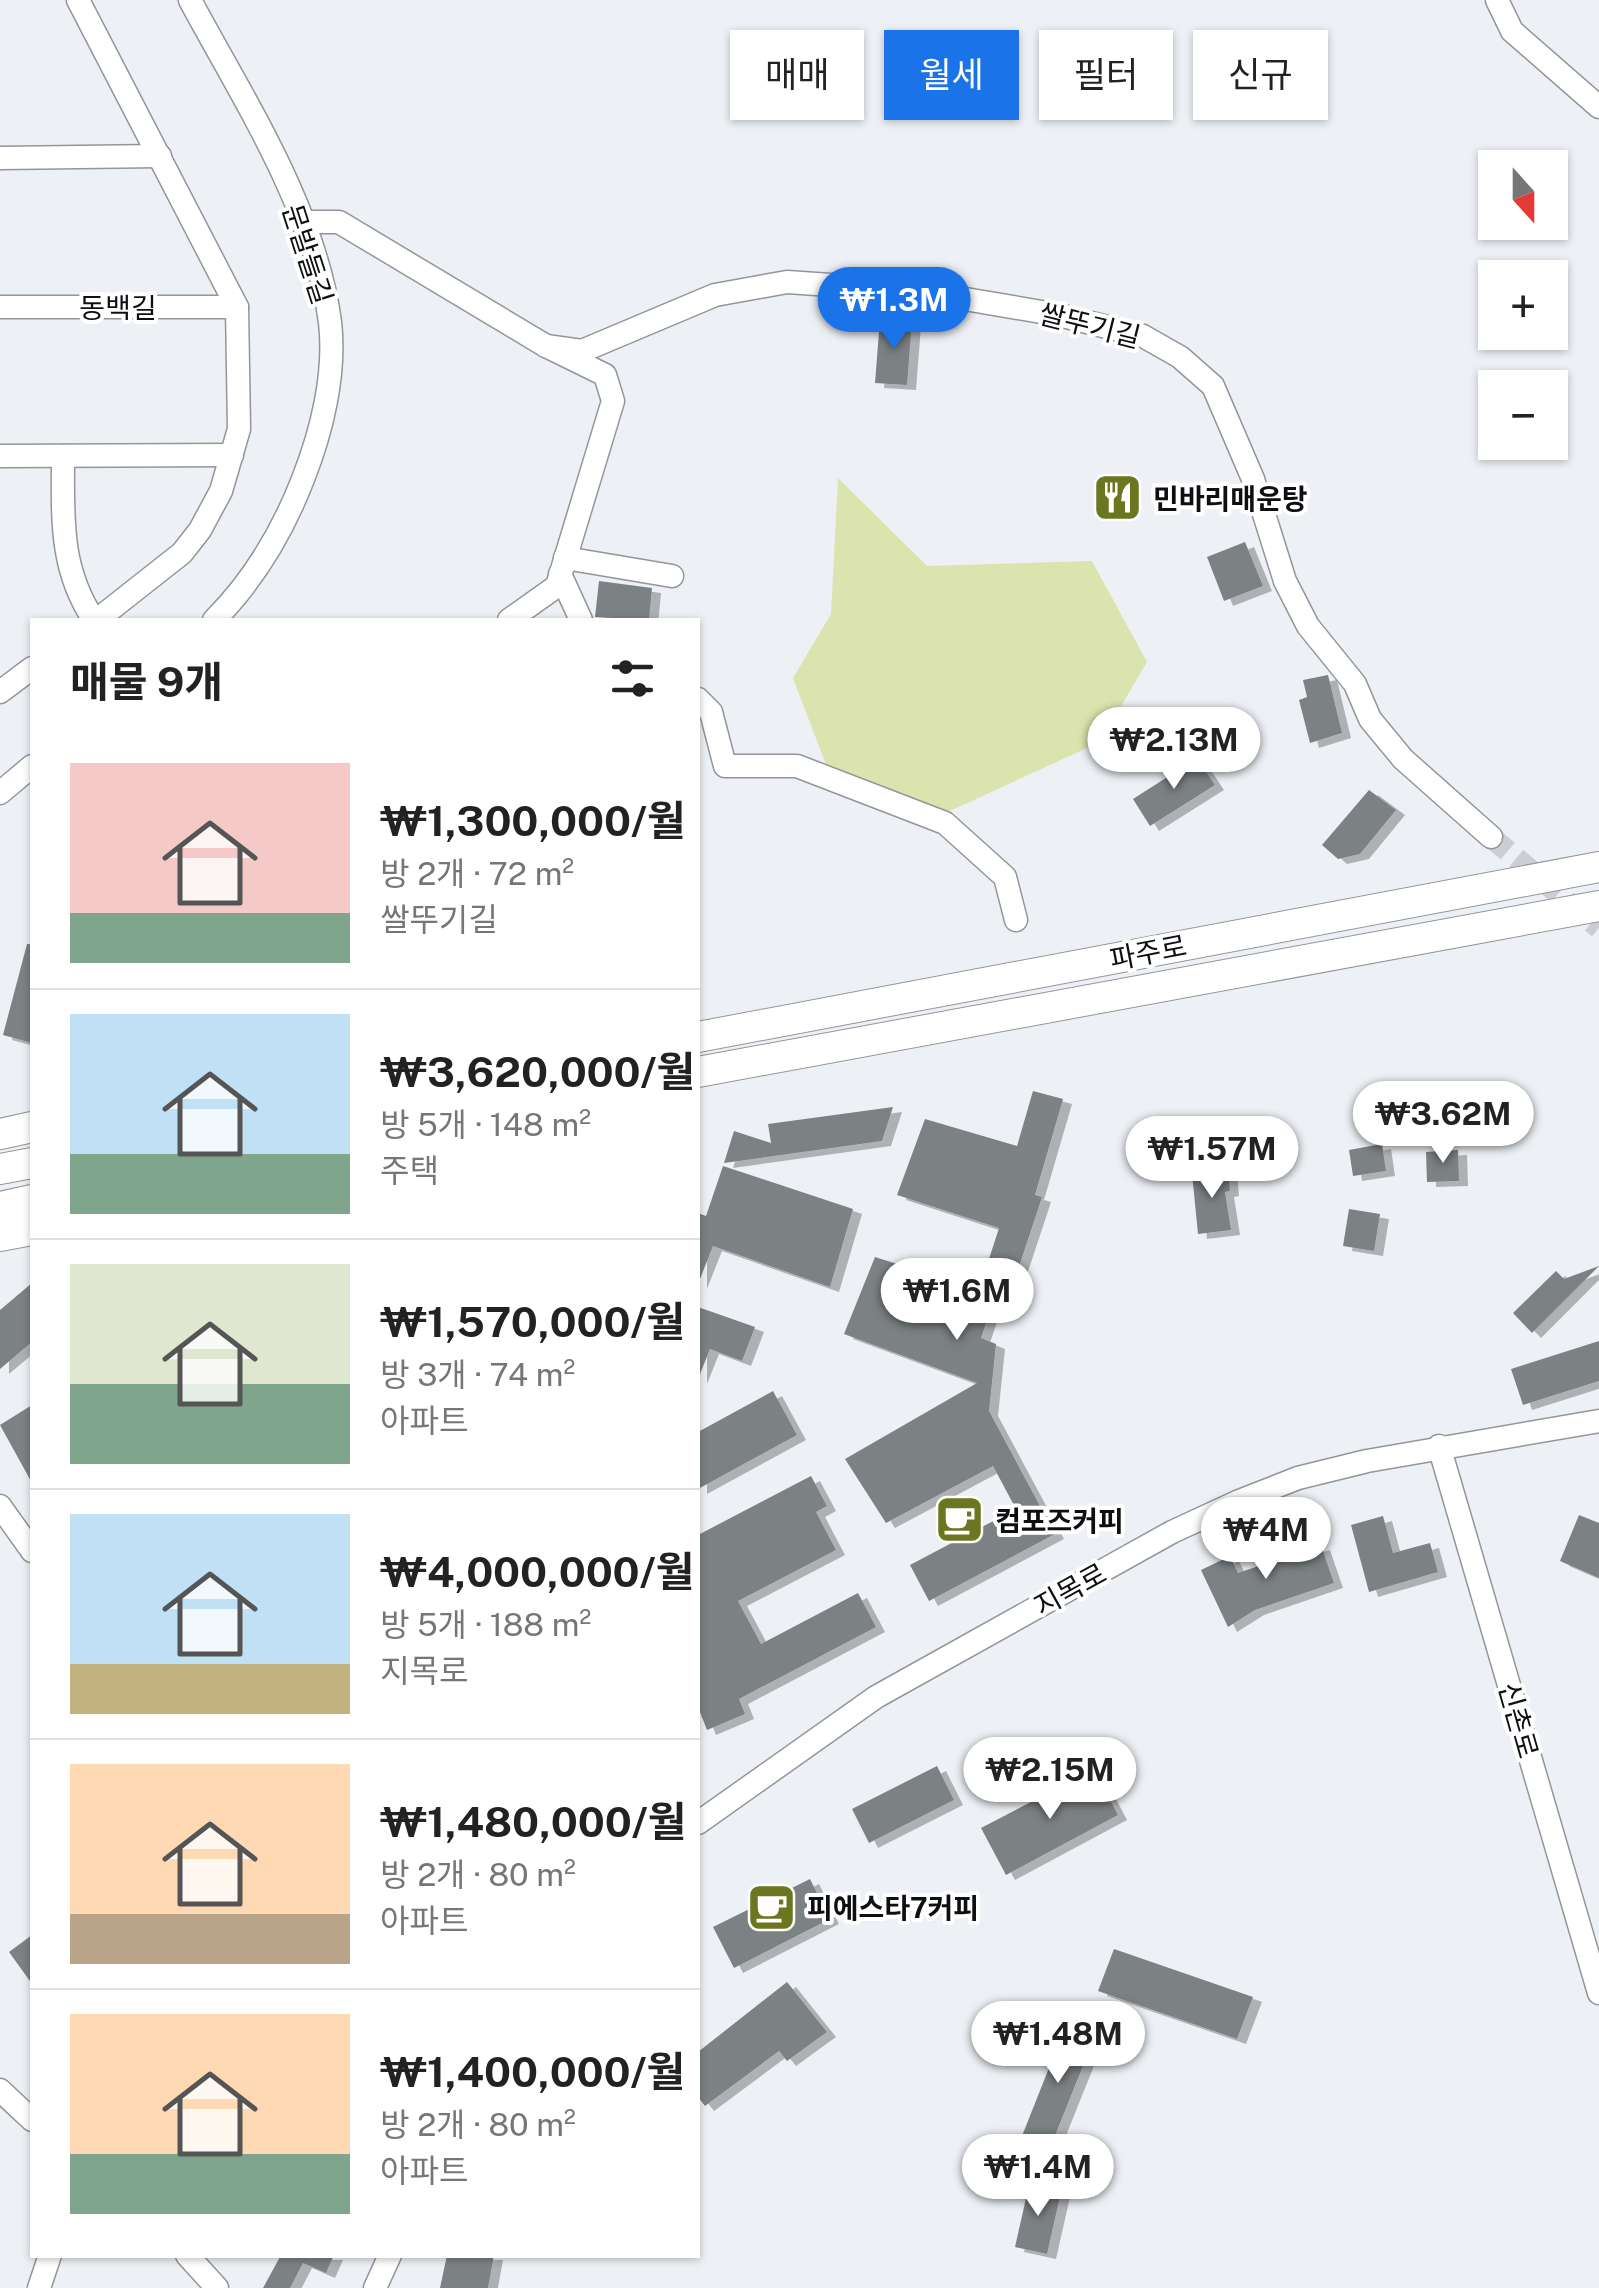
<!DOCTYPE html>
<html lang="ko">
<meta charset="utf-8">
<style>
:root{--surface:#fff;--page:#f2f2f2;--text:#222;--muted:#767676;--line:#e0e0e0;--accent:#1a73e8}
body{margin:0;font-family:"Public Sans","Noto Sans KR",sans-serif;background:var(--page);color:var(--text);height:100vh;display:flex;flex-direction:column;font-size:38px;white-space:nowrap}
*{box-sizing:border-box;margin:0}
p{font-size:32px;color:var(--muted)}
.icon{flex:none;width:55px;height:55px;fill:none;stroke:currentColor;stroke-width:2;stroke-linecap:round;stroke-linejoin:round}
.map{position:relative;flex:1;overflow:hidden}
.side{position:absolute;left:30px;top:618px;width:670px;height:1640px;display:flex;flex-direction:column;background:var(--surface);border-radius:0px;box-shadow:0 2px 8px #0004}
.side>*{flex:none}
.hud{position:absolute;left:730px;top:30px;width:718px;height:90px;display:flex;gap:20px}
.needle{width:65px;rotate:159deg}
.tools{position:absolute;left:1478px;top:150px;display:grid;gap:20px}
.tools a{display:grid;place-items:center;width:90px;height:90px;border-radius:0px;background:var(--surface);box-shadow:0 2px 8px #0004;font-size:50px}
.price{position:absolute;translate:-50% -85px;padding:0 22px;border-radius:35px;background:#fff;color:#222;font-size:32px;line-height:65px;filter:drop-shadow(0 2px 5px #0008)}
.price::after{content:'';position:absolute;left:50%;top:60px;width:30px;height:22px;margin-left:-15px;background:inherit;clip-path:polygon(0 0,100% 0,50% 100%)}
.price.on{background:var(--accent);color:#fff}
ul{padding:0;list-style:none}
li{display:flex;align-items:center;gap:30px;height:250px;padding:0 40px}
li+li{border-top:2px solid var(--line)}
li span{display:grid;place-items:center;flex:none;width:280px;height:200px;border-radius:0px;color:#555}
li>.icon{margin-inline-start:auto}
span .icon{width:120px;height:120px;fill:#fffc;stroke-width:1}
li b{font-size:42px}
h2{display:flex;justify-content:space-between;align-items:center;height:120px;padding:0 40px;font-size:42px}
.pill{padding:0 35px;border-radius:0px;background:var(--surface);box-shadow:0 2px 8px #0004;font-size:35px;line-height:90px}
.pill.on{background:var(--accent);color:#fff}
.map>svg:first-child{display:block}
</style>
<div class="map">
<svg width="1599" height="2288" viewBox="0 0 1599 2288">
<defs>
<filter id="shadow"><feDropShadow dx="9" dy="5" stdDeviation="0" flood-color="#0004"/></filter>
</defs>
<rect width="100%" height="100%" fill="#edf1f5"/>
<!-- green -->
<path fill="#dbe3af" d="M 838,478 L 927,566 L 1092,561 L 1147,662 L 1100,742 L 939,816 L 828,770 L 793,678 L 831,614 Z"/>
<!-- building -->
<g fill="#7c8184" filter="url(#shadow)">
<path d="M 880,319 L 912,321 L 907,385 L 875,383 Z"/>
<path d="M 1245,542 L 1263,586 L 1224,601 L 1207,557 Z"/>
<path d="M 599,581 L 652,588 L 649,620 L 595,617 Z"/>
<path d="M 1328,675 L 1342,733 L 1310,743 L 1299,700 L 1307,697 L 1303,680 Z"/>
<path d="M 1197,758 L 1215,785 L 1150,826 L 1133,799 Z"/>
<path d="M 1369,790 L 1396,810 L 1360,854 L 1338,859 L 1322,845 Z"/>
<path d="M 27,944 L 32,944 L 32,1043 L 3,1035 Z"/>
<path d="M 1033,1091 L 1063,1099 L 1035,1195 L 1042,1197 L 1005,1309 L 992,1305 L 981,1338 L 996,1344 L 989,1411 L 1055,1534 L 929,1601 L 910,1565 L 1016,1509 L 993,1466 L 886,1523 L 845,1459 L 977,1383 L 844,1334 L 875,1257 L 979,1290 L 999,1228 L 897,1195 L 925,1119 L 1017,1146 Z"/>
<path d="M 893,1107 L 882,1141 L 724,1163 L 734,1131 L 771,1143 L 768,1124 Z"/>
<path d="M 1382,1144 L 1386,1171 L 1353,1176 L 1349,1150 Z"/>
<path d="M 1458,1150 L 1459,1181 L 1427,1182 L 1426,1152 Z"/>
<path d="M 723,1166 L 853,1209 L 830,1287 L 713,1246 L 698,1284 L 698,1213 L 706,1216 Z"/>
<path d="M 1228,1168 L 1230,1191 L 1225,1192 L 1231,1230 L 1198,1234 L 1192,1173 Z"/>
<path d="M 1349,1209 L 1380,1214 L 1374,1251 L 1343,1246 Z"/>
<path d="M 1599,1266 L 1532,1333 L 1513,1313 L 1556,1271 L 1564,1279 Z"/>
<path d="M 32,1283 L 32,1342 L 0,1369 L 0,1310 Z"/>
<path d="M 698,1307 L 755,1327 L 742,1361 L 710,1349 L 698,1379 Z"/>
<path d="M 1599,1341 L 1599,1381 L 1523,1405 L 1511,1369 Z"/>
<path d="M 773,1391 L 797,1435 L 698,1489 L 698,1432 Z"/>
<path d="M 32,1405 L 32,1483 L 0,1425 Z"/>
<path d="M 811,1476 L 827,1506 L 816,1512 L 836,1550 L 738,1601 L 761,1644 L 858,1593 L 876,1627 L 739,1699 L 745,1714 L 707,1730 L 698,1707 L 698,1535 Z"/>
<path d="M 1579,1515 L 1599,1523 L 1599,1578 L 1560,1561 Z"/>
<path d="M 1383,1516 L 1393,1553 L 1430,1543 L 1438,1572 L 1369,1592 L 1351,1525 Z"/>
<path d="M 1321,1545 L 1334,1583 L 1255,1610 L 1228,1627 L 1201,1570 L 1230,1556 L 1238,1573 Z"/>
<path d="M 937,1766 L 954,1800 L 869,1843 L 852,1809 Z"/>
<path d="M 1094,1769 L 1118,1815 L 1006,1875 L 981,1828 Z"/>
<path d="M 810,1879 L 830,1919 L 734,1968 L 713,1927 Z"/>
<path d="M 32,1935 L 32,1984 L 9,1952 Z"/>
<path d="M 1114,1949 L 1253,1997 L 1237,2039 L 1098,1991 Z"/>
<path d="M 787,1982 L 827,2032 L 787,2061 L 779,2051 L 705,2106 L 698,2097 L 698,2052 Z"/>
<path d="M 1066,2025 L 1095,2036 L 1050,2148 L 1022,2136 Z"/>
<path d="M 1029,2185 L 1061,2192 L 1047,2254 L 1015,2247 Z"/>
<path d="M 281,2255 L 334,2255 L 326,2273 L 303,2263 L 290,2288 L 263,2288 Z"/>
<path d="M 447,2255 L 494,2255 L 488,2288 L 440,2288 Z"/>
</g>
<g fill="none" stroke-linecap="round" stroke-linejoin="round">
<!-- minor-tunnel -->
<path stroke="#cbcfd3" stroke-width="22" stroke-dasharray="22 11" stroke-linecap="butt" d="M 1491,837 L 1599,928"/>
<defs>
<g id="minor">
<path d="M 78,0 L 237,307 L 239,429 L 221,491 L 200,530 L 182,553 L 97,620"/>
<path d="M 190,0 C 243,99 315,208 330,322 C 336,373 322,431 303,479 C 282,533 255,579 214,620"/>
<path d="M 1497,0 L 1512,31 L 1599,107"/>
<path d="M 0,158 L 160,156"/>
<path d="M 301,222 L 339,222 L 546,346 L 605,375 L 613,401 L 557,586 L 509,620"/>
<path d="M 0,307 L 237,307"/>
<path d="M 546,346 L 582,351 L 715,295 L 787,282 L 918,291 L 1059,315 L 1143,336 L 1180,357 L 1213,386 L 1253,479 L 1285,581 L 1308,626 L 1355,684 L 1370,719 L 1403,759 L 1491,837"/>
<path d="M 0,456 L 232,455"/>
<path d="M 63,456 C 63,516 59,568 94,620"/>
<path d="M 565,558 L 672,576"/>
<path d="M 560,574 L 581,620"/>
<path d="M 0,692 L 32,668"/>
<path d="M 698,699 L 711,712 L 725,766 L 797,766 L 945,823 L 1005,877 L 1016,920"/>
<path d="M 0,793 L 32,766"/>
<path d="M 1439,1446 L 1599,1993"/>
<path d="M 0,1506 L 32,1551"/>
<path d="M 698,1823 L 876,1697 L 1172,1532 L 1237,1502 L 1298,1478 L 1367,1461 L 1599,1421"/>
<path d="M 0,2090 L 32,2120"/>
<path d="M 187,2255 L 217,2288"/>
<path d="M 39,2288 L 50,2255"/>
<path d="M 375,2288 L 390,2255"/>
</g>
<g id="major">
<path d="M 698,1037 L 1599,867"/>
<path d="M 698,1072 L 1599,906"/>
<path d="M 0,1134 L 32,1127"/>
<path d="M 0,1169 L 32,1163"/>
<path d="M 0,1207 L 32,1200"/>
<path d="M 0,1236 L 32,1230"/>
</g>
</defs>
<!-- minor casing -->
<use href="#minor" stroke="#92969a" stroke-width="25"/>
<!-- major casing -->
<use href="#major" stroke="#92969a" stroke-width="32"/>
<!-- minor -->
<use href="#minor" stroke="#fff" stroke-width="22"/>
<!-- major -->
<use href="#major" stroke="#fff" stroke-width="30"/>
</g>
<!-- icons -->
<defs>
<symbol id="restaurant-square" viewBox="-11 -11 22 22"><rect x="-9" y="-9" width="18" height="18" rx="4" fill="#6c751f" stroke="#fff"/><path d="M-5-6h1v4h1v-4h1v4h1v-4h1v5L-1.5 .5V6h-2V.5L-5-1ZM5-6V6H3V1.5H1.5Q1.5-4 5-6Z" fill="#fff"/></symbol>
<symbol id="cafe-square" viewBox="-11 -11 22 22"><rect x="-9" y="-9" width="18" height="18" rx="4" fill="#6c751f" stroke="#fff"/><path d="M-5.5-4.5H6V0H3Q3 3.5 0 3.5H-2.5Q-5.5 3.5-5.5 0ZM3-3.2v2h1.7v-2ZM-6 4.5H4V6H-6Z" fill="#fff"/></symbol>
</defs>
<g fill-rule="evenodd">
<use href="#restaurant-square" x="1090" y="470" width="55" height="55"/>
<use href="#cafe-square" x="932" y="1492" width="55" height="55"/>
<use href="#cafe-square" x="744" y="1880" width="55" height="55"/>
</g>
<g text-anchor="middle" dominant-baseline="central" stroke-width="8" stroke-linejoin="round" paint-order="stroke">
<!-- street labels -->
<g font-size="28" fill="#0d0f10" stroke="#fff">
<text transform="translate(308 254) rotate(72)">문발들길</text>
<text x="118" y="307">동백길</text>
<text transform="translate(1090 325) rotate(14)">쌀뚜기길</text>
<text transform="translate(1148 952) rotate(-11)">파주로</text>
<text transform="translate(1070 1589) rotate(-29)">지목로</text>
<text transform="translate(1519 1720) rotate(74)">신촌로</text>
</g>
<!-- poi labels -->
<g font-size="28" font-weight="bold" fill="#0d0f10" stroke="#fff" text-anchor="start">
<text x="1153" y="498">민바리매운탕</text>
<text x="995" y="1520">컴포즈커피</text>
<text x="807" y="1907">피에스타7커피</text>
</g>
</g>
</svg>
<div class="tools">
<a><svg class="needle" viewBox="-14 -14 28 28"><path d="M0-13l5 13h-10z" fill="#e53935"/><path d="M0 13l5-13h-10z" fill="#767676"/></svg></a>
<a>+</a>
<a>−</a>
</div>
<b class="price on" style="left:894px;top:352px">₩1.3M</b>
<b class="price" style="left:1174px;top:792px">₩2.13M</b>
<b class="price" style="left:1443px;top:1166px">₩3.62M</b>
<b class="price" style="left:1212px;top:1201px">₩1.57M</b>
<b class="price" style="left:957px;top:1343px">₩1.6M</b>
<b class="price" style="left:1266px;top:1582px">₩4M</b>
<b class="price" style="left:1050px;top:1822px">₩2.15M</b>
<b class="price" style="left:1058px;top:2086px">₩1.48M</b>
<b class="price" style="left:1038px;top:2219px">₩1.4M</b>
<div class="hud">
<a class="pill">매매</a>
<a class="pill on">월세</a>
<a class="pill">필터</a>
<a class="pill">신규</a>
</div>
<section class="side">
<h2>매물 9개<svg class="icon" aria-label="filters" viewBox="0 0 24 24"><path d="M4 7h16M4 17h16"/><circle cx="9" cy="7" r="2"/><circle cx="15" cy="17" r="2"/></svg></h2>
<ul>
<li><span style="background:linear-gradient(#f6c9c9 75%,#7fa58c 0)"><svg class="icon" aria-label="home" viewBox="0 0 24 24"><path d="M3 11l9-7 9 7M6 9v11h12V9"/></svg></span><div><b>₩1,300,000/월</b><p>방 2개 · 72 m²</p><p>쌀뚜기길</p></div></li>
<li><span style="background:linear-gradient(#bfe0f5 70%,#7fa58c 0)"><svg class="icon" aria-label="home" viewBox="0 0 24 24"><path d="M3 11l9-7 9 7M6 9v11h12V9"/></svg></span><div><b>₩3,620,000/월</b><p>방 5개 · 148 m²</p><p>주택</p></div></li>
<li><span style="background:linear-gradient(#dfe7d0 60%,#7fa58c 0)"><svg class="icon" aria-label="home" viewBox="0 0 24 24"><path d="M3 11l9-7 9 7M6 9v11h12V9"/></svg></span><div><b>₩1,570,000/월</b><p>방 3개 · 74 m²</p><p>아파트</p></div></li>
<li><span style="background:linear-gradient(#bfe0f5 75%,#c2b280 0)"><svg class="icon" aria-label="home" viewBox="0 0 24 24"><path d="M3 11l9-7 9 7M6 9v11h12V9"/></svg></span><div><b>₩4,000,000/월</b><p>방 5개 · 188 m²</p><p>지목로</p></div></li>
<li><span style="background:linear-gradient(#ffd9b3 75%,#b9a48a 0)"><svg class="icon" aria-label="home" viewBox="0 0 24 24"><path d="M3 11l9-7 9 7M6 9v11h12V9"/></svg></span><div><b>₩1,480,000/월</b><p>방 2개 · 80 m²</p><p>아파트</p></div></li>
<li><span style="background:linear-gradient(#ffd9b3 70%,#7fa58c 0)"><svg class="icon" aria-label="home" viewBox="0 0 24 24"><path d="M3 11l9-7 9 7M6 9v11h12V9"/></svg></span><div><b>₩1,400,000/월</b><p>방 2개 · 80 m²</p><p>아파트</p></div></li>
</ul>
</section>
</div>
